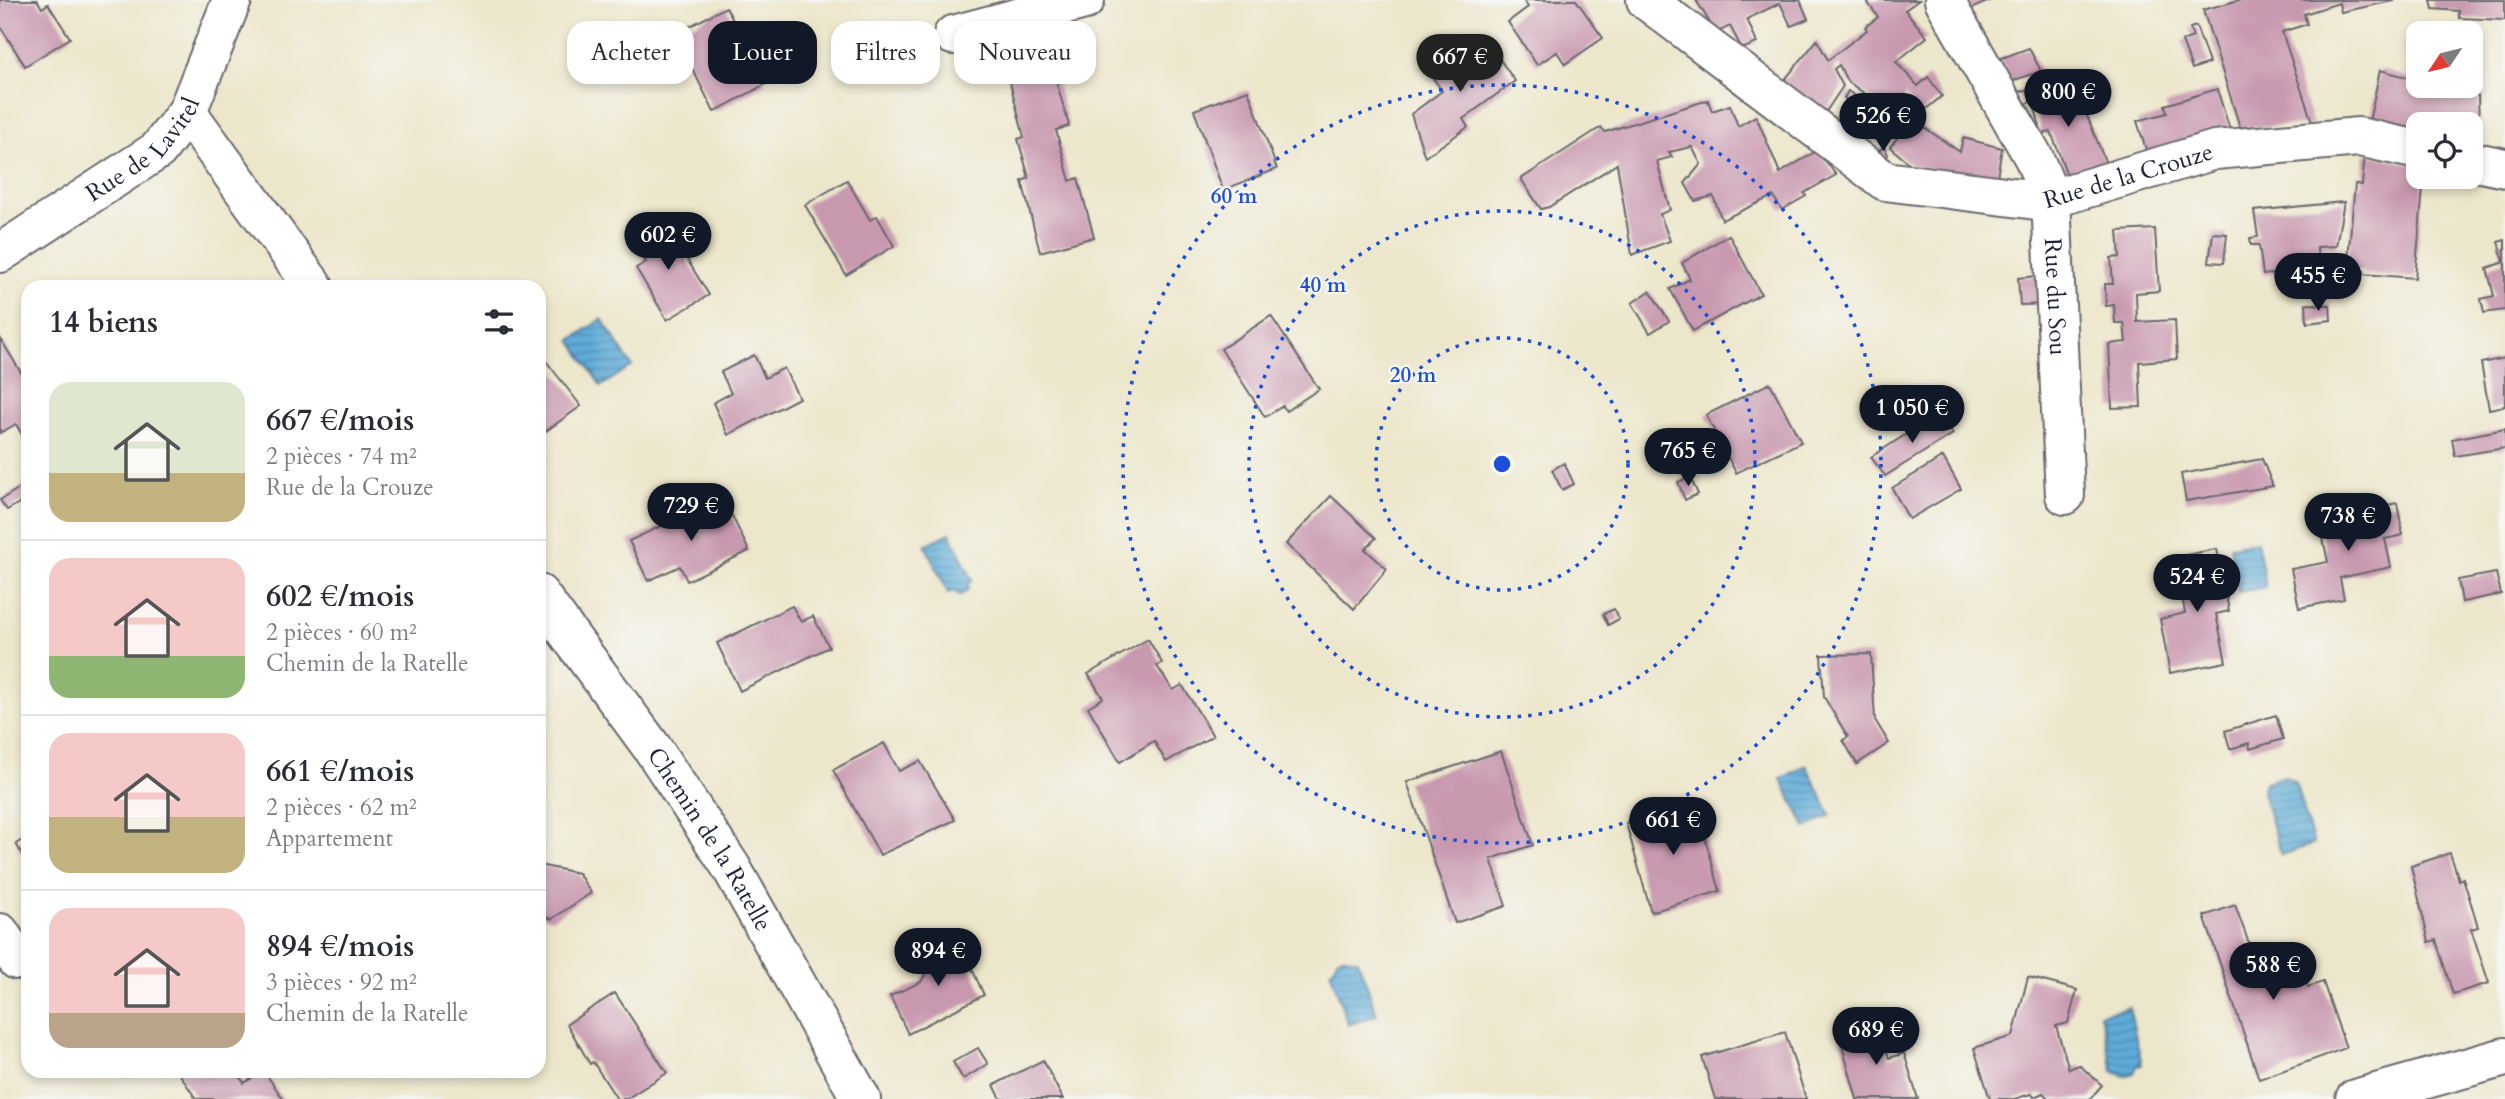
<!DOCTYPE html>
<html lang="fr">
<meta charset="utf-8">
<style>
:root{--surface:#fff;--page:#f2f2f3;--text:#2b2b33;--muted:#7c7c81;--line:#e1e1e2;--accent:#111827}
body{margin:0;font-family:Cardo,serif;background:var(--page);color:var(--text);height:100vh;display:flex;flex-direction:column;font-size:26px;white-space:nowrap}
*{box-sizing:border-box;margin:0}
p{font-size:23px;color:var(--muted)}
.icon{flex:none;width:38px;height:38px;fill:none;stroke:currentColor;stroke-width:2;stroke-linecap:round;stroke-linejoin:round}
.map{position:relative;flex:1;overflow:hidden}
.details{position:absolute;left:21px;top:280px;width:525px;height:798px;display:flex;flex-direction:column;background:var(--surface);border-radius:21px;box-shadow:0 4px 10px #0003}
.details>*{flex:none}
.guide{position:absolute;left:567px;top:21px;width:665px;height:63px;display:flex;gap:14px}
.needle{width:46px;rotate:235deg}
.buttons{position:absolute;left:2406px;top:21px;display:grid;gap:14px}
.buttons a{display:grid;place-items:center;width:77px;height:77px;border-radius:14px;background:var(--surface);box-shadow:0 4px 10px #0003;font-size:35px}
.price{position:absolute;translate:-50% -60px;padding:0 16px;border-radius:24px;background:var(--accent);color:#fff;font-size:23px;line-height:46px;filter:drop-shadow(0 2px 4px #0008)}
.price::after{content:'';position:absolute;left:50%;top:42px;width:21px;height:16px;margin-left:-10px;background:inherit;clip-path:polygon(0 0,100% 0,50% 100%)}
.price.on{background:#222;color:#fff}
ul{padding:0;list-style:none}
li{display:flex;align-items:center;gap:21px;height:175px;padding:0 28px}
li+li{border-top:2px solid var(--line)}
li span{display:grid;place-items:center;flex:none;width:196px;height:140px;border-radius:21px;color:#555}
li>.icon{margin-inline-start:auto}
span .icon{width:84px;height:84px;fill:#fffc;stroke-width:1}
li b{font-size:30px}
h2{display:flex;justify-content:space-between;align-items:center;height:84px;padding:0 28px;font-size:30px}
.chip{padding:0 24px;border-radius:21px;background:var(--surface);box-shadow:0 4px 10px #0003;font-size:24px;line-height:63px}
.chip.on{background:var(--accent);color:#fff}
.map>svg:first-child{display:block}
</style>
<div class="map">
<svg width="2505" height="1099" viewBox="0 0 2505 1099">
<defs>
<pattern id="water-rules" width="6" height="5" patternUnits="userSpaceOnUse" patternTransform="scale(1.75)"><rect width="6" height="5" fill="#5eacd8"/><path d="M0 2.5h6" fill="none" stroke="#4d8cb0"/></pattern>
</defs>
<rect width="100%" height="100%" fill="#f6f6f2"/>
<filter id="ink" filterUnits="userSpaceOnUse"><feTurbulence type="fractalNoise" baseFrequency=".0143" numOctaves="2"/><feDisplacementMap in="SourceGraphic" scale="14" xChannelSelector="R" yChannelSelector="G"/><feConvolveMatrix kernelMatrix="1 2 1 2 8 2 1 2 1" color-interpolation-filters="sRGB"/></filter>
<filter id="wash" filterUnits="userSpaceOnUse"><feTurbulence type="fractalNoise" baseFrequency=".00686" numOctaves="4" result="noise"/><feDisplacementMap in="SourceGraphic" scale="28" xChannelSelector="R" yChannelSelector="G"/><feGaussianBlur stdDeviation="1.57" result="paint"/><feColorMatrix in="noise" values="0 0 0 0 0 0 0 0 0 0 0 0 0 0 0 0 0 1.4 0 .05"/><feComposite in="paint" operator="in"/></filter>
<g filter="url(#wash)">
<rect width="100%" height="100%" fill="#ece6ca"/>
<!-- water -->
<g fill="url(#water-rules)" stroke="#40678a" stroke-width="2">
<path d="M 602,319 L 632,366 L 601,386 L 571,340 Z"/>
<path d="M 950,533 L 973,581 L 969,583 L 968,590 L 960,595 L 953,591 L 948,593 L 925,545 Z"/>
<path d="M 2257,541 L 2266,587 L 2238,592 L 2230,546 Z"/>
<path d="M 1806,765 L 1831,815 L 1806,828 L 1781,779 Z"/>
<path d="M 2285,776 L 2295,782 L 2314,844 L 2281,855 L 2262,792 L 2265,782 Z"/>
<path d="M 1342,956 L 1358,960 L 1377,1015 L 1348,1025 L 1330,970 L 1334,968 L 1337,959 Z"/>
<path d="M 2129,1007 L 2142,1065 L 2137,1066 L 2134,1073 L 2124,1076 L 2113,1071 L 2100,1014 Z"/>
</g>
<g id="blocks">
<!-- building -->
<g fill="#c898af">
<path d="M 0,0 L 37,0 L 42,8 L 48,4 L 70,38 L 25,66 L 0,26 Z"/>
<path d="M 1523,0 L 1576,0 L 1603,38 L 1565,64 L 1557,52 L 1537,65 L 1508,22 L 1528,7 Z"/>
<path d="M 1696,0 L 1800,0 L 1808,19 L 1791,26 L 1780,3 L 1747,19 L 1757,43 L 1742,49 L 1730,26 L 1716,33 Z"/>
<path d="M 1866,0 L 1919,0 L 1905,10 L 1927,37 L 1896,62 L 1918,86 L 1928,77 L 1942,96 L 1920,114 L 1906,95 L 1902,99 L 1912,113 L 1903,121 L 1847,81 L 1839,65 L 1834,69 L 1843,86 L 1821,119 L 1778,88 L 1817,40 L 1828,60 L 1867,30 L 1865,27 L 1878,17 Z"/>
<path d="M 1966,0 L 1991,0 L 1971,9 Z"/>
<path d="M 2239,0 L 2393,0 L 2393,1 L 2341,12 L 2339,3 L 2304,14 L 2307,24 L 2282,32 L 2313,125 L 2240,127 L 2203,10 Z"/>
<path d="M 2431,0 L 2505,0 L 2505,20 L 2459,18 L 2459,11 L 2433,9 Z"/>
<path d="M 726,7 L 766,84 L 714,112 L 675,34 Z"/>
<path d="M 2196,26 L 2209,63 L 2192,69 L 2182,41 L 2193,37 L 2190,28 Z"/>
<path d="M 1484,37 L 1515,81 L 1463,119 L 1468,127 L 1425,157 L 1411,114 L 1442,91 L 1431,75 Z"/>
<path d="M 2029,48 L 2041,71 L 2012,81 L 1999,59 Z"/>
<path d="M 1049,56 L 1069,126 L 1056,130 L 1070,181 L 1078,178 L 1094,237 L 1040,252 L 1022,181 L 1029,178 L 1018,139 L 1024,137 L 1006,67 Z"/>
<path d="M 2380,70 L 2418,80 L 2418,86 L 2443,86 L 2478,95 L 2480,150 L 2471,148 L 2471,124 L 2418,124 L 2418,134 L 2369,122 Z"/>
<path d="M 2037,87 L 2042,99 L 2076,88 L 2107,166 L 2067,175 L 2051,132 L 2042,134 L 2033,101 L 2025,104 L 2018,92 Z"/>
<path d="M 2217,89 L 2230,130 L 2148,156 L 2137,121 L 2167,113 L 2165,105 Z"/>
<path d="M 1248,90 L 1277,169 L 1223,190 L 1194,110 Z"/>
<path d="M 1848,91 L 1858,98 L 1854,104 L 1844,98 Z"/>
<path d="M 1708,100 L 1712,111 L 1730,105 L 1738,126 L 1756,116 L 1780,173 L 1818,150 L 1836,175 L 1804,193 L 1806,196 L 1782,210 L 1773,196 L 1722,220 L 1713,196 L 1695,201 L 1685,183 L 1701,164 L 1692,147 L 1669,152 L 1672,157 L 1657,161 L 1670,210 L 1660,214 L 1670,241 L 1632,255 L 1617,164 L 1549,207 L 1541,209 L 1521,179 L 1601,127 L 1605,132 Z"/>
<path d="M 1912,119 L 1960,152 L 1963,138 L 2002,148 L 1997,177 L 1912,166 L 1890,147 Z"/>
<path d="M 1884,147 L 1888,155 L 1885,158 L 1876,153 Z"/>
<path d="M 2365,154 L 2418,165 L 2418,177 L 2424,177 L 2415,278 L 2363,274 L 2364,271 L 2347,269 L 2355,184 L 2362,185 Z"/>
<path d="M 847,180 L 870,220 L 877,216 L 894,246 L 846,275 L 805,205 Z"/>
<path d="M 2344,202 L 2336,246 L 2317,247 L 2318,268 L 2263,275 L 2259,245 L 2251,245 L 2250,238 L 2258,237 L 2254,211 Z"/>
<path d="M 664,222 L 709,295 L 667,320 L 636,268 L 646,262 L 633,241 Z"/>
<path d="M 2155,229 L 2159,291 L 2136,293 L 2137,322 L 2175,320 L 2177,359 L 2139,362 L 2141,407 L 2112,408 L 2109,344 L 2126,342 L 2124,323 L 2115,323 L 2114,305 L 2106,306 L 2105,284 L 2113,284 L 2111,258 L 2120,257 L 2118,231 Z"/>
<path d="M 2213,233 L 2227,234 L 2224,263 L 2209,262 Z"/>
<path d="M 1729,235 L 1761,294 L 1693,331 L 1670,289 L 1690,279 L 1682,263 Z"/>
<path d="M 2505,240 L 2505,310 L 2484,313 L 2481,299 L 2494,296 L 2487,268 L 2504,262 L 2498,242 Z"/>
<path d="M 2046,275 L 2048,304 L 2020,305 L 2018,278 Z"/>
<path d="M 1650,291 L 1669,321 L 1650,333 L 1632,303 Z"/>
<path d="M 2306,304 L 2330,305 L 2331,320 L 2307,323 Z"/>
<path d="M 1271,316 L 1319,389 L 1286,411 L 1283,406 L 1265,417 L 1221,349 Z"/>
<path d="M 0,338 L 28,384 L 28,436 L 24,438 L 16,424 L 0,433 Z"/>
<path d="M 539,352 L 581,406 L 539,436 Z"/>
<path d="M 754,355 L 765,378 L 784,368 L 799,398 L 728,435 L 713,403 L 731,393 L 721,372 Z"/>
<path d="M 2505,358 L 2505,406 L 2489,409 L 2481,363 Z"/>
<path d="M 1770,383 L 1801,442 L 1736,473 L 1706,415 Z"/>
<path d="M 1939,413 L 1953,434 L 1885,476 L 1871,457 Z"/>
<path d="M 2505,429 L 2505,448 L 2455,456 L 2452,439 Z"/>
<path d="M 1943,457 L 1961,489 L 1909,519 L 1892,488 Z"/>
<path d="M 2262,459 L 2273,486 L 2186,501 L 2181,474 Z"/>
<path d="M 1564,463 L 1574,484 L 1562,490 L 1552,470 Z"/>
<path d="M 1690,477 L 1698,494 L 1685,500 L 1678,482 Z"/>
<path d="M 28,483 L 28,498 L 7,510 L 0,500 Z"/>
<path d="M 1331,496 L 1376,538 L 1365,549 L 1387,569 L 1354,609 L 1286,544 Z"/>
<path d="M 723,497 L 749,551 L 687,581 L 680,566 L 648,581 L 629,541 Z"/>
<path d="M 2397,503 L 2403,535 L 2385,539 L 2391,567 L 2340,578 L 2344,599 L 2299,608 L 2291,569 L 2328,562 L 2319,520 Z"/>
<path d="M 2217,549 L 2229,611 L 2216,614 L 2226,662 L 2170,673 L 2160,619 L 2185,613 L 2175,557 Z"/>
<path d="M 2496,573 L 2501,594 L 2462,602 L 2458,580 Z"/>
<path d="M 792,606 L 801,622 L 813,616 L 829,647 L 740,691 L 717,643 Z"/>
<path d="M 1614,609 L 1619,619 L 1608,625 L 1603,614 Z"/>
<path d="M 1148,639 L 1162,663 L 1157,666 L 1173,690 L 1182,685 L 1213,736 L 1166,762 L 1154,741 L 1120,762 L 1088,707 L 1103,698 L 1088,674 Z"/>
<path d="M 1871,654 L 1875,720 L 1889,743 L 1857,764 L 1843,740 L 1848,737 L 1824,697 L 1821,655 Z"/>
<path d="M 2276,715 L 2283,739 L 2250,749 L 2249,743 L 2230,749 L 2225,731 Z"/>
<path d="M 884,743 L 899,771 L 920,761 L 955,820 L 880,855 L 833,770 Z"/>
<path d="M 1501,751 L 1533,845 L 1491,859 L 1506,906 L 1455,923 L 1407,782 Z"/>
<path d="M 1695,803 L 1720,891 L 1651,912 L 1626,823 Z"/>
<path d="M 28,836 L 28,863 L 16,844 Z"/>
<path d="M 2450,853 L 2459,880 L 2463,878 L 2474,913 L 2478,927 L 2471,929 L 2489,983 L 2453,994 L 2436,940 L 2429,942 L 2411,866 Z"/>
<path d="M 539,865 L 578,873 L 591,893 L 552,919 L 541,916 Z"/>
<path d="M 2235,905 L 2259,971 L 2299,958 L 2308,987 L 2323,982 L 2346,1048 L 2259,1079 L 2204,916 Z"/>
<path d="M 958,938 L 984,995 L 908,1034 L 890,996 L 921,982 L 927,971 L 920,956 Z"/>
<path d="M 2028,977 L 2077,990 L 2068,1023 L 2056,1026 L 2069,1069 L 2079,1065 L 2102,1085 L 2090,1099 L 2049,1099 L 2043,1093 L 2034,1097 L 2031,1094 L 2014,1099 L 1990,1099 L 1974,1048 L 2013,1036 Z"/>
<path d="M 615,993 L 667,1073 L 626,1099 L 617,1099 L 593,1062 L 590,1064 L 567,1024 Z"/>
<path d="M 1878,1024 L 1889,1058 L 1904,1053 L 1918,1099 L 1857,1099 L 1839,1035 Z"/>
<path d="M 1785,1032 L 1806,1099 L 1715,1099 L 1702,1057 Z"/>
<path d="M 978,1048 L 988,1064 L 963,1079 L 953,1062 Z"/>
<path d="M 1043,1060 L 1063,1099 L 1001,1099 L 994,1085 Z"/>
<path d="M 182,1071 L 236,1071 L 244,1083 L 264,1071 L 283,1099 L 196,1099 L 179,1073 Z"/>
</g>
</g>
</g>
<g filter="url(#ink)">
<use href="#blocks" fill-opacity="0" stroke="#69676d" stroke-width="2"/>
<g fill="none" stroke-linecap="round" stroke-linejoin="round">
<defs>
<g id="minor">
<path id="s1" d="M 1646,0 L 1885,181 L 2044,201 L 2215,150 L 2359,137 L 2418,150"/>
<path id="s2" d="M 1944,0 L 2034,158 L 2051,199 L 2065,495"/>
<path d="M 953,35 L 1085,0"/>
<path d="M 187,112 L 314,287"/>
<path d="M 2471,161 L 2505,168"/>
<path id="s3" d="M 0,253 L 158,150 L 187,112 L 232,0"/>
<path id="s4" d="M 539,594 L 653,749 L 731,867 L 861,1099"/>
<path d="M 0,933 L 17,960"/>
<path d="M 2355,1099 L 2505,1057"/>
</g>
</defs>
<!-- minor casing -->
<use href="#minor" stroke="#69676d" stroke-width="42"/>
<!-- minor -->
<use href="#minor" stroke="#fff" stroke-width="38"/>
</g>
</g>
<!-- distance rings -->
<g fill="none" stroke="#1d4ed8" stroke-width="3.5" stroke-dasharray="3.5 7">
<circle cx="1502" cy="464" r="126"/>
<circle cx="1502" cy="464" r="253"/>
<circle cx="1502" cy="464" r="379"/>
</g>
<g text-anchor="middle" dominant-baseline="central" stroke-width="5" stroke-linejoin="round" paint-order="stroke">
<!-- street labels -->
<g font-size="24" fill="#22223b" stroke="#f6f6f2">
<text stroke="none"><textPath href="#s3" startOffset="178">Rue de Lavitel</textPath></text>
<text stroke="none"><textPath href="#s1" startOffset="548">Rue de la Crouze</textPath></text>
<text stroke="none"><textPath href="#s2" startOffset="324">Rue du Sou</textPath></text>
<text stroke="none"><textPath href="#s4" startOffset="299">Chemin de la Ratelle</textPath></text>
</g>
</g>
<circle cx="1502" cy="464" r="10" fill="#1d4ed8" stroke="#f6f6f2" stroke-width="3.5"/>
<g font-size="21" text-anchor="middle" font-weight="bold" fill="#1d4ed8" stroke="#f6f6f2" stroke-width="5" stroke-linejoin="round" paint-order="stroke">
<text x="1234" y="203">60 m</text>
<text x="1323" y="292">40 m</text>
<text x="1413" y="382">20 m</text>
</g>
</svg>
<div class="buttons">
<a><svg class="needle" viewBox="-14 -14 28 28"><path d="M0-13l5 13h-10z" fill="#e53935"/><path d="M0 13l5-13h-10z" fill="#7c7c81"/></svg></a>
<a><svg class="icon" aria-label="locate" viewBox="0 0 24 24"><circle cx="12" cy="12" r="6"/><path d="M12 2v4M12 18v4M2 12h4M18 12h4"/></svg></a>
</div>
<b class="price on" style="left:1460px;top:94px">667 €</b>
<b class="price" style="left:2068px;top:129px">800 €</b>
<b class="price" style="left:1883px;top:153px">526 €</b>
<b class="price" style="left:668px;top:272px">602 €</b>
<b class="price" style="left:2318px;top:313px">455 €</b>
<b class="price" style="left:1912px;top:445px">1 050 €</b>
<b class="price" style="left:1688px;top:488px">765 €</b>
<b class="price" style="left:691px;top:543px">729 €</b>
<b class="price" style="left:2348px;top:553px">738 €</b>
<b class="price" style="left:2197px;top:614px">524 €</b>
<b class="price" style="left:1673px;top:857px">661 €</b>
<b class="price" style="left:938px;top:988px">894 €</b>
<b class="price" style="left:2273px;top:1002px">588 €</b>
<b class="price" style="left:1876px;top:1067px">689 €</b>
<div class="guide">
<a class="chip">Acheter</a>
<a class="chip on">Louer</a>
<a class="chip">Filtres</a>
<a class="chip">Nouveau</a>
</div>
<section class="details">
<h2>14 biens<svg class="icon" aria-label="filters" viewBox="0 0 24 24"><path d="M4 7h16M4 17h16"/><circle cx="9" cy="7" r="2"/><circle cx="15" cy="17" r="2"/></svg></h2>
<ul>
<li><span style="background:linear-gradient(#dfe7d0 65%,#c2b280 0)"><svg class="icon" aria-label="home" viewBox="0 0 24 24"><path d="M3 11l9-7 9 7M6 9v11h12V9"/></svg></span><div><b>667 €/mois</b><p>2 pièces · 74 m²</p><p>Rue de la Crouze</p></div></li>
<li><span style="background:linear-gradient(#f6c9c9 70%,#8fb573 0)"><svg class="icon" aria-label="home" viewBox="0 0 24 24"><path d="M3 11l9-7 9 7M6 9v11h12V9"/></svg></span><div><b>602 €/mois</b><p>2 pièces · 60 m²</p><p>Chemin de la Ratelle</p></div></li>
<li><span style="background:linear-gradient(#f6c9c9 60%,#c2b280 0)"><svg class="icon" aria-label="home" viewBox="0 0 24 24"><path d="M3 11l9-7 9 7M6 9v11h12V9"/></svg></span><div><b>661 €/mois</b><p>2 pièces · 62 m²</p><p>Appartement</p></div></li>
<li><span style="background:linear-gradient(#f6c9c9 75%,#b9a48a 0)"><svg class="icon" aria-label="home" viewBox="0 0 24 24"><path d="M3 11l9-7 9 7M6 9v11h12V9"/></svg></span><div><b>894 €/mois</b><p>3 pièces · 92 m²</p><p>Chemin de la Ratelle</p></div></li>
</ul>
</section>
</div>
